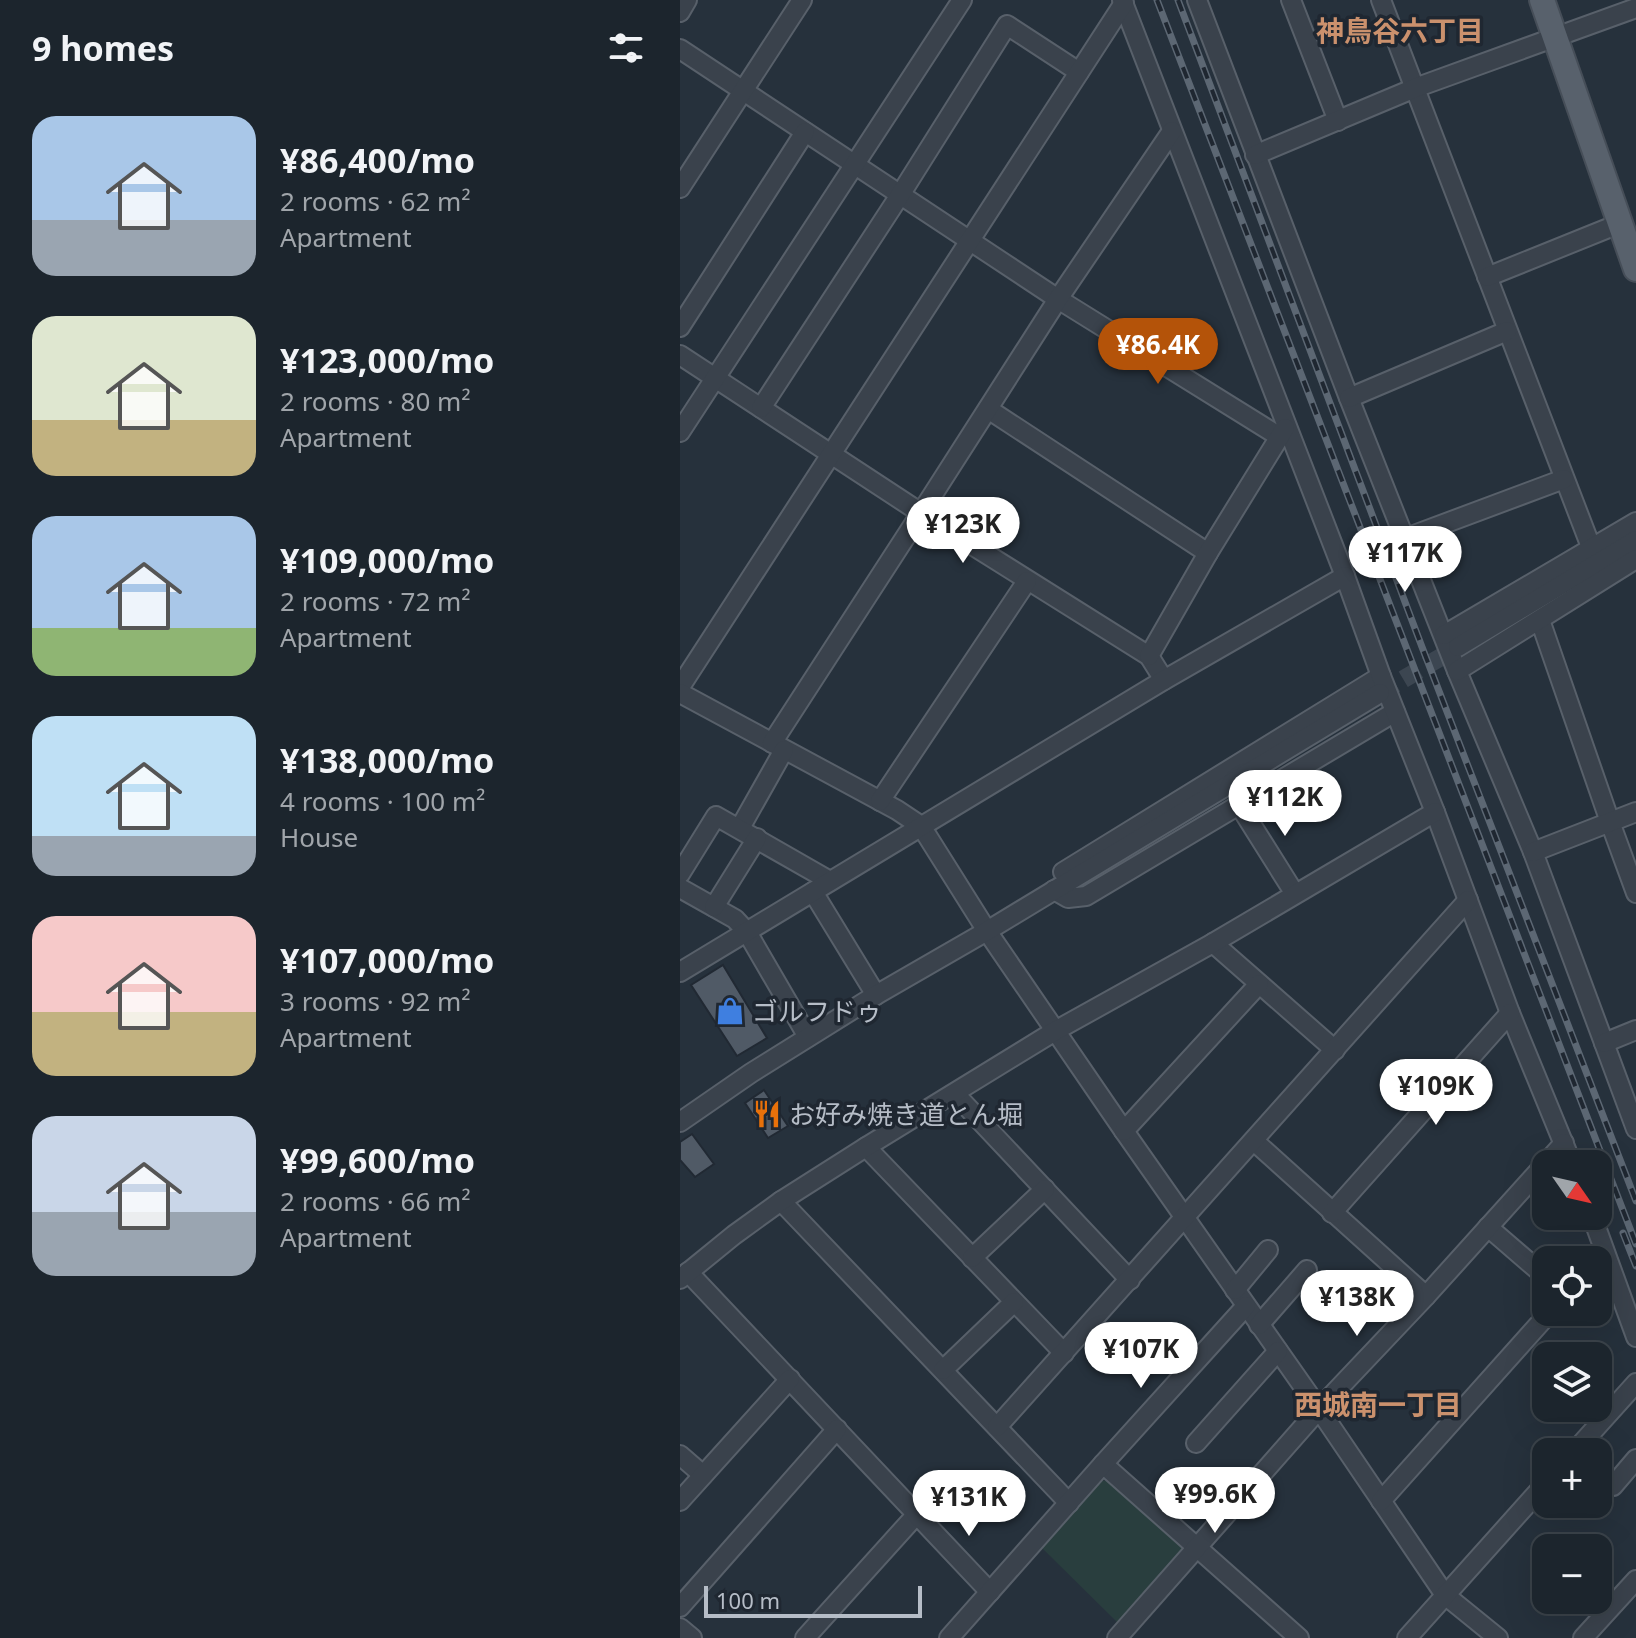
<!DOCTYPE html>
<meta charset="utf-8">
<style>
:root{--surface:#1c252d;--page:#293139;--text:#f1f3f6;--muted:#a0a5aa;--line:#3a4249;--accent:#b45309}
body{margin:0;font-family:"Noto Sans","Noto Sans JP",sans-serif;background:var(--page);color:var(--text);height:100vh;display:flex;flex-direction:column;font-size:30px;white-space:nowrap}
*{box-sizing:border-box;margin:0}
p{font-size:26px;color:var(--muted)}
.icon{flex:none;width:44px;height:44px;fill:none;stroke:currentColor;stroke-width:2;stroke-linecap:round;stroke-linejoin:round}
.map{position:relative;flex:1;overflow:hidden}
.panel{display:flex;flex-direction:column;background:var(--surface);width:680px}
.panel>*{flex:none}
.needle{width:52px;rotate:124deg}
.fabs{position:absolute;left:852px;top:1150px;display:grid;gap:16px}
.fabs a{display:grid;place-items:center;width:80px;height:80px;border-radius:16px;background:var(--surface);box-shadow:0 8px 32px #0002,0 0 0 2px var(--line);font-size:40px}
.scale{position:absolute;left:24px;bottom:20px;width:218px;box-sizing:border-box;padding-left:8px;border:4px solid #b6bdc7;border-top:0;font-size:22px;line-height:28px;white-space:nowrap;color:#b6bdc7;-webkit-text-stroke:6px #1f2731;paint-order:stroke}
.price{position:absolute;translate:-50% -68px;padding:0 18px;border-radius:28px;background:#fff;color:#222;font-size:26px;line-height:52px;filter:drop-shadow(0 2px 4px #0008)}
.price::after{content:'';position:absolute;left:50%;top:48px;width:24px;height:18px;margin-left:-12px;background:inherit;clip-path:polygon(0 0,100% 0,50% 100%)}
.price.selected{background:var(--accent);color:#fff}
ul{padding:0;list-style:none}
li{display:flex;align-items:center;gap:24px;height:200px;padding:0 32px}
li span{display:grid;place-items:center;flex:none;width:224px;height:160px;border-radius:24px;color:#555}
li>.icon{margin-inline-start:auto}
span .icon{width:96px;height:96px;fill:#fffc;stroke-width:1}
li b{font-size:34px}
h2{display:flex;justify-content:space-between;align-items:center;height:96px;padding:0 32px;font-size:34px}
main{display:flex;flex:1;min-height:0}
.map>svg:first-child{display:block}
</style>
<main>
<section class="panel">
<h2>9 homes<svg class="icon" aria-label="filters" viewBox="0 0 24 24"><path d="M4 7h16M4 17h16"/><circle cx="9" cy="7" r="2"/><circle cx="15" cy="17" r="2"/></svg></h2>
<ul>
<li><span style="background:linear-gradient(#a9c7e8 65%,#9aa5b1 0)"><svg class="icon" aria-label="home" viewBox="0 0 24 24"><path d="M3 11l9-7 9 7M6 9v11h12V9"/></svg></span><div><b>¥86,400/mo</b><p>2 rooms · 62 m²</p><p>Apartment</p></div></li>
<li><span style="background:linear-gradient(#dfe7d0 65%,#c2b280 0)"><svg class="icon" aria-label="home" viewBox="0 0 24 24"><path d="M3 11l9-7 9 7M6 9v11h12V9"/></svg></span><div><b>¥123,000/mo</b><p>2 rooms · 80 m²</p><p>Apartment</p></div></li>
<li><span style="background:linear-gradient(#a9c7e8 70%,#8fb573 0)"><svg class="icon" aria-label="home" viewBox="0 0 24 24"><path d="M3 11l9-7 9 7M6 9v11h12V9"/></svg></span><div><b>¥109,000/mo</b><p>2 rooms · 72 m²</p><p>Apartment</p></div></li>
<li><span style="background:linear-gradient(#bfe0f5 75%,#9aa5b1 0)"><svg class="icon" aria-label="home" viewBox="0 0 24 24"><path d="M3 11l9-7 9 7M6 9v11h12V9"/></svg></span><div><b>¥138,000/mo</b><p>4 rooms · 100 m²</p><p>House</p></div></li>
<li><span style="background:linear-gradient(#f6c9c9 60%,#c2b280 0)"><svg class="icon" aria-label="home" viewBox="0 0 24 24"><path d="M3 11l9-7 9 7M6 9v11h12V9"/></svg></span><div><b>¥107,000/mo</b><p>3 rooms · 92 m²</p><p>Apartment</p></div></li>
<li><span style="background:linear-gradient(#c9d6e8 60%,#9aa5b1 0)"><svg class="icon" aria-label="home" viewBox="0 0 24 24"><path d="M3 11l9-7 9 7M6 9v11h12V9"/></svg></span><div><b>¥99,600/mo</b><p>2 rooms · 66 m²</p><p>Apartment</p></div></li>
</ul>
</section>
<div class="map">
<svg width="956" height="1638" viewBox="0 0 956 1638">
<rect width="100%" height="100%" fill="#26313c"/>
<!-- green -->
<path fill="#293e3e" d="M 434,1480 L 504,1546 L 501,1554 L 440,1625 L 362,1548 L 421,1481 Z"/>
<!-- building -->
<g fill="#505a66" stroke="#212933" stroke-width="2">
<path d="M 43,965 L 87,1038 L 57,1056 L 11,985 Z"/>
<path d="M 84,1090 L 108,1126 L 88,1138 L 65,1103 Z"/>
<path d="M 12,1134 L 34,1164 L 15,1177 L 0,1160 L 0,1142 Z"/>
</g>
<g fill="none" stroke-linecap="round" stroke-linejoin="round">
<!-- minor-tunnel -->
<path stroke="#3c4651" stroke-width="18" stroke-dasharray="18 9" stroke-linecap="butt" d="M 700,693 L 778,647"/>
<defs>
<g id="minor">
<path d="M 442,0 L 665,576"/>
<path d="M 517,0 L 669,398 L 777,671 L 853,852 L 956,1129"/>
<path d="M 611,0 L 658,121"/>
<path d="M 701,0 L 911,547"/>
<path d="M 0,12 L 7,0"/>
<path d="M 0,49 L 378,299 L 600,437"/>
<path d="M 575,155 L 735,88 L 956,8"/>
<path d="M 0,188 L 122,0"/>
<path d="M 807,277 L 941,223"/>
<path d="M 0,327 L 125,132"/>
<path d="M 0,355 L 241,513 L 469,656 L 484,680"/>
<path d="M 669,398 L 827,331"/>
<path d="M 81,408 L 220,195 L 327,25 L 399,72"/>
<path d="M 308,409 L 528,553"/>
<path d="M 0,432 L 282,0"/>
<path d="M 726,538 L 884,479"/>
<path d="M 860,620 L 930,822 L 956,893"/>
<path d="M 764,635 L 956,522"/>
<path d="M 778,647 L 956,540"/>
<path d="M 469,656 L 528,553 L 605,428"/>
<path d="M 777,671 L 956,559"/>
<path d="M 0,687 L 444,3"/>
<path d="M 0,693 L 217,810 L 241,826 L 307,931 L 444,1131 L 639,1409 L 765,1595 L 818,1638"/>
<path d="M 92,743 L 241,513 L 378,299 L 492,131"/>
<path d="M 200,801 L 347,581"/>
<path d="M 559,805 L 615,894"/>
<path d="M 60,828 L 104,750"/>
<path d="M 853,852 L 956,812"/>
<path d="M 383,872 L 701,676"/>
<path d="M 0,874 L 36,816 L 150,881"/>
<path d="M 0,888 L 55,919 L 67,932 L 128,1037"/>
<path d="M 374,890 L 388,898 L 406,896 L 715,712"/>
<path d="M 133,892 L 196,995"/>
<path d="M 34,907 L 77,838"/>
<path d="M 533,943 L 655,1050"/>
<path d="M 0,972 L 484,680 L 665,576 L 701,676 L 755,812 L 830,1013 L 892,1164"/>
<path d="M 924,1043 L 956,1030"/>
<path d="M 275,1094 L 450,1280"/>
<path d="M 0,1122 L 71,1073 L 196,995 L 307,931 L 700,693"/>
<path d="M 444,1131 L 579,984"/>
<path d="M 574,1141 L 746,1296"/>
<path d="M 186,1147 L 384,1353"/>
<path d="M 101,1201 L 389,1503"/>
<path d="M 652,1213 L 830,1013"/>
<path d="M 912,1216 L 956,1337"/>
<path d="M 808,1227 L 866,1277"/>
<path d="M 292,1258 L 365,1189"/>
<path d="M 8,1272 L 310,1592"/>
<path d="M 0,1279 L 54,1235 L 101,1201 L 186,1147 L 375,1031 L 533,943 L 755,812"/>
<path d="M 555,1290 L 588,1250"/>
<path d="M 579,1325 L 627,1270"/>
<path d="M 263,1370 L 334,1302"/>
<path d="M 317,1427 L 788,900"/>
<path d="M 516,1443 L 598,1351"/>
<path d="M 894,1452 L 956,1383"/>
<path d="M 0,1455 L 23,1475"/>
<path d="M 423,1464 L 619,1638"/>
<path d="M 933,1486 L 956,1459"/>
<path d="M 0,1501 L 110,1379"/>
<path d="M 701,1501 L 870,1312"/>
<path d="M 0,1607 L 157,1429"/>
<path d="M 0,1628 L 12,1638"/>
<path d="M 125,1638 L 237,1514"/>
<path d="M 269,1638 L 423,1464 L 566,1306"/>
<path d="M 437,1638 L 639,1409 L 746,1296 L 884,1143"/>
<path d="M 727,1638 L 866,1483"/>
<path d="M 903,1638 L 956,1580"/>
</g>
<path id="major" d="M 862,0 L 956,269"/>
</defs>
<!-- minor casing -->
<use href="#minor" stroke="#58606a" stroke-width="22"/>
<!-- major casing -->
<use href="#major" stroke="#464e58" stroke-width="28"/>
<!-- minor -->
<use href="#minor" stroke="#3a424c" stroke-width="18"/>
<!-- major -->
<use href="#major" stroke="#58616c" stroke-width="24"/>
<defs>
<g id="rail">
<path d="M 477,0 L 956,1244"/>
<path d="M 498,0 L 742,647 L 956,1201"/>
<path d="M 943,1233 L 956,1266"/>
</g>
</defs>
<!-- rail casing -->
<use href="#rail" stroke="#5c6773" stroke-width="7"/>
<!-- rail -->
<use href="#rail" stroke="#1f2731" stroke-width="4" stroke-dasharray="12" stroke-linecap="butt"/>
</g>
<!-- icons -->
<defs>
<symbol id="shop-bare" viewBox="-9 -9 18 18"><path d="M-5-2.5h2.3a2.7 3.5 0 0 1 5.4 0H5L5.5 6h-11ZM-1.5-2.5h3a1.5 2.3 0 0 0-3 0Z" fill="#3f7fe0" stroke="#1f2731" stroke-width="2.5" paint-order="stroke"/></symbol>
<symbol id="restaurant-bare" viewBox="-9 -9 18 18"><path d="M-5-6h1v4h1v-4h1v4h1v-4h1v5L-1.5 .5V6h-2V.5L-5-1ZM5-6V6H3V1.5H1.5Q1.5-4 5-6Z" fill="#e8710a" stroke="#1f2731" stroke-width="2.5" paint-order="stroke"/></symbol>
</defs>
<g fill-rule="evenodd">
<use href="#shop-bare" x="30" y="991" width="40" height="40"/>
<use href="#restaurant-bare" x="67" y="1094" width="40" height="40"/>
</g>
<g text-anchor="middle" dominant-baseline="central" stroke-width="7" stroke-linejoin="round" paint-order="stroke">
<!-- poi labels -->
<g font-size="26" fill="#b6bdc7" stroke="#1f2731" text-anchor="start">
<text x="72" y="1011">ゴルフドゥ</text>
<text x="109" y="1114">お好み焼き道とん堀</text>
</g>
<!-- neighbourhood labels -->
<g font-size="28" font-weight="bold" fill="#cb916d" stroke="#1f2731">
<text x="720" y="30">神鳥谷六丁目</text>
<text x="698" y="1404">西城南一丁目</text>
</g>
</g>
</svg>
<div class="fabs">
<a><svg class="needle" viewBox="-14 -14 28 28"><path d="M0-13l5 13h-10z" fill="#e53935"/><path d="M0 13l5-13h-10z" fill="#a0a5aa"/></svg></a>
<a><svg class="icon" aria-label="locate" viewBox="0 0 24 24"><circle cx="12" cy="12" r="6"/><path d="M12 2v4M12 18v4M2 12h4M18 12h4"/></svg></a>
<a><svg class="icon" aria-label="layers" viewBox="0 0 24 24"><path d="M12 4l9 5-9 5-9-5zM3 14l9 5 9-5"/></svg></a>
<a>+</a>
<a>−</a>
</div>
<div class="scale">100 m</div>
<b class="price selected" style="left:478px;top:386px">¥86.4K</b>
<b class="price" style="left:283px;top:565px">¥123K</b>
<b class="price" style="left:725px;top:594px">¥117K</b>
<b class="price" style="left:605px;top:838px">¥112K</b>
<b class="price" style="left:756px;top:1127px">¥109K</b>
<b class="price" style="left:677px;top:1338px">¥138K</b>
<b class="price" style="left:461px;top:1390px">¥107K</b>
<b class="price" style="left:535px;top:1535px">¥99.6K</b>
<b class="price" style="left:289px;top:1538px">¥131K</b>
</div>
</main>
